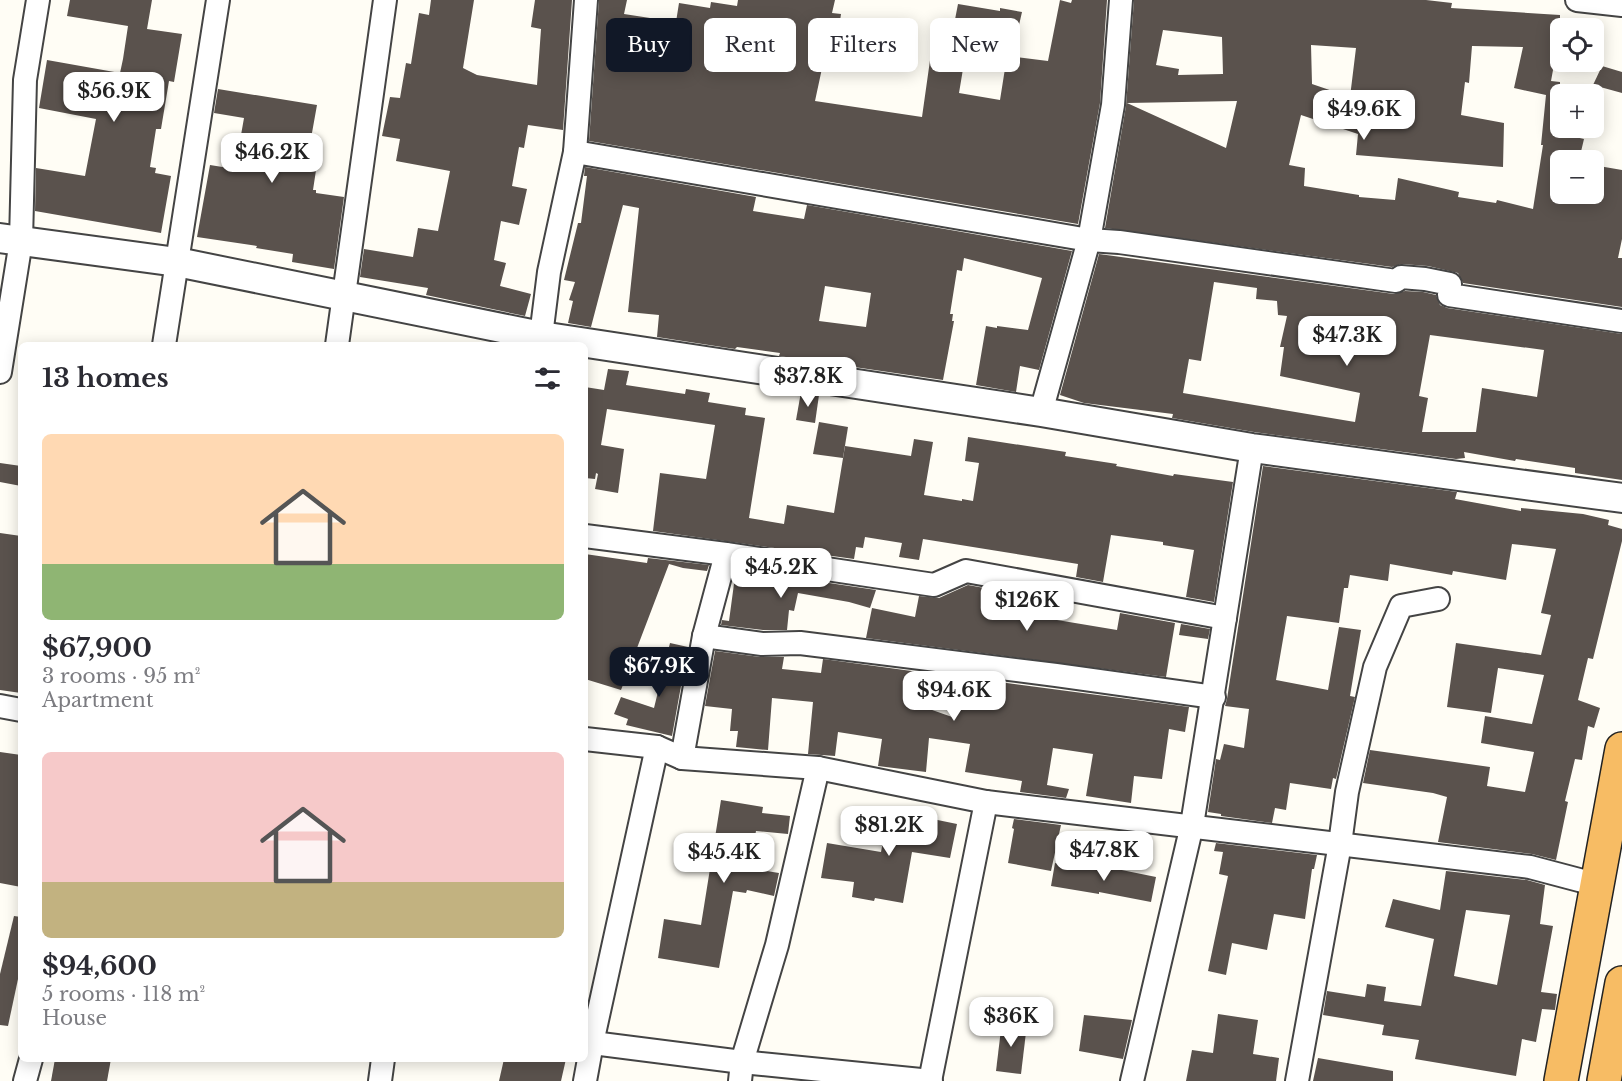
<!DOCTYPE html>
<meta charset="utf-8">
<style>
:root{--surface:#fff;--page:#f7f7f7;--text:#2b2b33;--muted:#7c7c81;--accent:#111827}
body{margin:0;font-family:"Libre Baskerville",serif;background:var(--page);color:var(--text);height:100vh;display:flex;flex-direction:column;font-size:22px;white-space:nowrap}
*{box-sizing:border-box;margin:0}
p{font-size:20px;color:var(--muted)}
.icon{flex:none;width:33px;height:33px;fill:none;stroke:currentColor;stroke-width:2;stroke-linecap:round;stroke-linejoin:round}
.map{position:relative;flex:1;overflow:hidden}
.details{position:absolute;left:18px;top:342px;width:570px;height:720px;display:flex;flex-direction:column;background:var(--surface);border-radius:9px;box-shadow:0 3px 15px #0003}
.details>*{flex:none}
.guide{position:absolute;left:606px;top:18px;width:570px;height:54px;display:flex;gap:12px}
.buttons{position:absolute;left:1550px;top:18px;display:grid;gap:12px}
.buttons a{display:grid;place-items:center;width:54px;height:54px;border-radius:9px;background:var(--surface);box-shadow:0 3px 15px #0003;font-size:30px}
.price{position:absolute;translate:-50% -51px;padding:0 14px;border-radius:12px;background:#fff;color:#222;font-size:20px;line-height:39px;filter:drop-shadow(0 2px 3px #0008)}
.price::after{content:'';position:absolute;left:50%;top:36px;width:18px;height:14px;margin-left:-9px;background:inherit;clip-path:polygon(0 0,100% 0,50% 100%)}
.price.selected{background:var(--accent);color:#fff}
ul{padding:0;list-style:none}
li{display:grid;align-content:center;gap:12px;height:318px;padding:0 24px}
li span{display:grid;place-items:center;height:186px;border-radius:9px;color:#555}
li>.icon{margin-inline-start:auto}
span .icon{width:108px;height:108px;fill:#fffc;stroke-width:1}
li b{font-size:26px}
h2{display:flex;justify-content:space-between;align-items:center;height:72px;padding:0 24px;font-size:26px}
.tag{padding:0 21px;border-radius:9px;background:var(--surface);box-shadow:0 3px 15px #0003;font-size:21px;line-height:54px}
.tag.selected{background:var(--accent);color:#fff}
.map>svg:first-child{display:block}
</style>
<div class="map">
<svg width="1622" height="1081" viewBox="0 0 1622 1081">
<rect width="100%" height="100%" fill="#fffdf5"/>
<!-- building -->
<g fill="#5a524d" fill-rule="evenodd">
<path d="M 70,0 L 152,0 L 147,29 L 182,34 L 174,82 L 169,81 L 161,129 L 156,129 L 150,167 L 156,168 L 155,173 L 171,176 L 161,233 L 35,211 L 36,168 L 85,176 L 96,119 L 39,108 L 47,60 L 120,73 L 123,59 L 128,26 L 67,16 Z"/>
<path d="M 431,0 L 474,0 L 463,68 L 477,75 L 537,85 L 541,29 L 531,27 L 535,0 L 572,0 L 563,130 L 528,125 L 524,148 L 519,147 L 512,186 L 527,189 L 519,225 L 501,221 L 494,260 L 506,263 L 500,286 L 531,294 L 525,316 L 426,295 L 428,288 L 360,277 L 364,249 L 413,257 L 418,228 L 438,231 L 450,171 L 396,161 L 400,139 L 382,136 L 390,97 L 400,98 L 406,63 L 411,64 L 419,13 L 429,15 Z"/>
<path d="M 599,0 L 627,0 L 624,14 L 676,22 L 679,3 L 710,8 L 711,2 L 737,6 L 738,0 L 835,0 L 832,13 L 841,14 L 839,28 L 897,39 L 892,67 L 876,64 L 877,52 L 837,46 L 835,61 L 824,59 L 815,101 L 922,117 L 934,32 L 952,35 L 958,4 L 1000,11 L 1000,8 L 1022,12 L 1014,47 L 968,39 L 959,93 L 1000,100 L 1007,56 L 1048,61 L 1060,0 L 1071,3 L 1072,0 L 1107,0 L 1100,103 L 1078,224 L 589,141 Z"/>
<path d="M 1134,0 L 1426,0 L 1452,3 L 1451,8 L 1560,15 L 1560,32 L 1551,81 L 1560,82 L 1560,128 L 1572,128 L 1571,136 L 1584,139 L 1579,160 L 1560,160 L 1560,194 L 1593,194 L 1593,165 L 1622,170 L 1622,239 L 1618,258 L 1622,258 L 1622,307 L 1463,283 L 1458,273 L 1428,266 L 1402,264 L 1392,267 L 1105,228 L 1126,106 ZM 1163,30 L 1222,37 L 1223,74 L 1178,75 L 1179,69 L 1156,65 ZM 1311,45 L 1356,48 L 1350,97 L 1312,84 ZM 1472,46 L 1523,47 L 1514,88 L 1546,95 L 1541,145 L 1543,145 L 1533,209 L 1497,200 L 1496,203 L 1458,197 L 1459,192 L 1398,178 L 1395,200 L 1359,197 L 1359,195 L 1304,186 L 1305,168 L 1289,165 L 1301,115 L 1358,134 L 1356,155 L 1503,167 L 1504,123 L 1461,115 L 1465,82 L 1469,83 ZM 1237,101 L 1226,148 L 1127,103 Z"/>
<path d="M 1602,66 L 1622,72 L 1622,93 L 1593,85 Z"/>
<path d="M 218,89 L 317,105 L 308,155 L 318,157 L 313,190 L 316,190 L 316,193 L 344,197 L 334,269 L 292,262 L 293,254 L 256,248 L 257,246 L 197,237 L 210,165 L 235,169 L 244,118 L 214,113 Z"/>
<path d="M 585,167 L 756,197 L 753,211 L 804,219 L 807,205 L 1072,251 L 1039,370 L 1020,366 L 1016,392 L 976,385 L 986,326 L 997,328 L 997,326 L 1028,330 L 1042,278 L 964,258 L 962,271 L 957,270 L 950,314 L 953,314 L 952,321 L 954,321 L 943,380 L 779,356 L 780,353 L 737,347 L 735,349 L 657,337 L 659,315 L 628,312 L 639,208 L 623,205 L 591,327 L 568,323 L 573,301 L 569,300 L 575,282 L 564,280 L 578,223 L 581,223 L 587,176 L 584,176 ZM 825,286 L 871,293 L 866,327 L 819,321 Z"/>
<path d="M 1099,254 L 1394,294 L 1405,291 L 1423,292 L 1436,295 L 1440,305 L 1447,308 L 1622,334 L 1622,480 L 1575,473 L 1575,468 L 1516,459 L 1515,461 L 1464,452 L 1465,458 L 1456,459 L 1254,432 L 1172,418 L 1173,414 L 1084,403 L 1060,395 ZM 1214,282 L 1257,288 L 1256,299 L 1277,301 L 1278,315 L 1287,316 L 1280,347 L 1284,347 L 1280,376 L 1360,393 L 1355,422 L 1183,393 L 1189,359 L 1201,361 ZM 1430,335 L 1544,350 L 1537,397 L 1482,388 L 1476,432 L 1422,432 L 1428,398 L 1419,396 Z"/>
<path d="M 608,369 L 629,371 L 626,385 L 685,394 L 686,389 L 710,393 L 708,402 L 746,408 L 745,415 L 765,418 L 749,518 L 784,524 L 787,505 L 834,513 L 845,446 L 911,456 L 914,439 L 933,442 L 924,495 L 962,501 L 962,499 L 973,501 L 979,463 L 965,461 L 968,437 L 1066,452 L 1065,456 L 1117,464 L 1116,466 L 1173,476 L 1174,474 L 1233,482 L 1214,602 L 1186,597 L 1194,550 L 1163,545 L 1163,542 L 1111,535 L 1103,582 L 1076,577 L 1078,564 L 923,539 L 919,560 L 899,557 L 902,543 L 865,537 L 863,548 L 856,547 L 854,559 L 653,531 L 660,473 L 706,479 L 715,425 L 607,409 L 601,445 L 624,449 L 618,493 L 595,489 L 598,474 L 596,473 L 595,479 L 585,478 L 585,387 L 604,390 Z"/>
<path d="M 801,392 L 819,395 L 815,423 L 796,420 Z"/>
<path d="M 819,422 L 848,427 L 843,458 L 813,454 Z"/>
<path d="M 0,463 L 21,466 L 21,486 L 0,482 Z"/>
<path d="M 1263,466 L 1457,492 L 1455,499 L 1521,511 L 1521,508 L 1583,514 L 1609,520 L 1608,525 L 1622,529 L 1622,541 L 1593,659 L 1588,658 L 1578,700 L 1600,708 L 1594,728 L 1588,726 L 1582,760 L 1575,759 L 1565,801 L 1568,802 L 1556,860 L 1532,854 L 1438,842 L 1447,797 L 1433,793 L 1363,783 L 1370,750 L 1490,767 L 1487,786 L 1525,792 L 1534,752 L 1481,743 L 1485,716 L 1532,724 L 1544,675 L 1498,668 L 1491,713 L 1447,707 L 1456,643 L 1541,655 L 1551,615 L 1541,613 L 1556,549 L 1512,544 L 1506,580 L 1453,571 L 1452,575 L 1390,564 L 1388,581 L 1350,575 L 1348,588 L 1344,588 L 1339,623 L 1287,616 L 1276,680 L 1328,690 L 1339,627 L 1361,630 L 1350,696 L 1355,697 L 1336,779 L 1333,778 L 1331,789 L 1290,783 L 1286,810 L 1275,808 L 1272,823 L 1221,816 L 1221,814 L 1208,812 L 1216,759 L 1220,760 L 1224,744 L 1244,748 L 1249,709 L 1225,706 L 1227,699 Z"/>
<path d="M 0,533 L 21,536 L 21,693 L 0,690 Z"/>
<path d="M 585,554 L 647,563 L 648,558 L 709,565 L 707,571 L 683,568 L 669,564 L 621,690 L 585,679 Z"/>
<path d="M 736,569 L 876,590 L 870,608 L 849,602 L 798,593 L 794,611 L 789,610 L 787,630 L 763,630 L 721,625 L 722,620 L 729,621 Z"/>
<path d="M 968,585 L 1049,600 L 1045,618 L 1117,630 L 1120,613 L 1175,623 L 1166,677 L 866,638 L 872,608 L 915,617 L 919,596 L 939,598 Z"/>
<path d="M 1181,624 L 1210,629 L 1208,639 L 1179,635 Z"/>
<path d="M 670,643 L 688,647 L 672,736 L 626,725 L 628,719 L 614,714 L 621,697 L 654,708 Z"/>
<path d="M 715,651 L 760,657 L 784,657 L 782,669 L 821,673 L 823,659 L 919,672 L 915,704 L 955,718 L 962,677 L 1189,707 L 1185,732 L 1169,729 L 1162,779 L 1134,776 L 1131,803 L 1086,796 L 1093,754 L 1053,748 L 1047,785 L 1069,789 L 1066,798 L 1020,792 L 1022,781 L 965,772 L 970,744 L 929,738 L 926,772 L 878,766 L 882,739 L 838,732 L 835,756 L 808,754 L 813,702 L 772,698 L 768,750 L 736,747 L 738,731 L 730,731 L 732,709 L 705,706 Z"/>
<path d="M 0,752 L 21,755 L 21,887 L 0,883 Z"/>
<path d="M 721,800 L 763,807 L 762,813 L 790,816 L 788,834 L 756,831 L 749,868 L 779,873 L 774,896 L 747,890 L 746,893 L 733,891 L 719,968 L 658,958 L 664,919 L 701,925 Z"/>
<path d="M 889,810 L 957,824 L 950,858 L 912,852 L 903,903 L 875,898 L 874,901 L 852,897 L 854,882 L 821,878 L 827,843 L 881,852 Z"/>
<path d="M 1014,819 L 1061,825 L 1051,871 L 1008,863 L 1014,829 L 1012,828 Z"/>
<path d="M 1216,843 L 1317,855 L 1314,869 L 1312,869 L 1305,919 L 1274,914 L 1267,950 L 1232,943 L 1226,975 L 1208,971 L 1228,876 L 1219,874 L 1223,852 L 1214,851 Z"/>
<path d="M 1055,863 L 1106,871 L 1107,867 L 1156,877 L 1151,902 L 1099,892 L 1099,894 L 1051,886 Z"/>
<path d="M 1446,871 L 1527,880 L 1545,885 L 1540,924 L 1553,926 L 1541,992 L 1557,994 L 1555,1010 L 1542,1009 L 1536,1042 L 1522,1039 L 1516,1076 L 1415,1059 L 1419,1040 L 1382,1035 L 1384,1025 L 1323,1015 L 1327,991 L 1365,997 L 1367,984 L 1386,987 L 1384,1001 L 1421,1006 L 1434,939 L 1385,927 L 1393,899 L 1440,910 ZM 1466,910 L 1510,915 L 1497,985 L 1454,976 Z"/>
<path d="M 14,916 L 21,917 L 21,965 L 8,1026 L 0,1025 L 0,974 Z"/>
<path d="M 1218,1014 L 1258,1020 L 1253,1054 L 1279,1058 L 1276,1081 L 1186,1081 L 1192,1050 L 1213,1053 Z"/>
<path d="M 1084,1015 L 1132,1020 L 1123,1059 L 1079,1051 Z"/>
<path d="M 1002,1021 L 1027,1024 L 1021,1074 L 996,1071 Z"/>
<path d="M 1318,1058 L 1393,1071 L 1393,1081 L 1313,1081 Z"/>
<path d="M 55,1059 L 111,1059 L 107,1081 L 51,1081 Z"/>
<path d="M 504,1059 L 566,1059 L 561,1081 L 499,1081 Z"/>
</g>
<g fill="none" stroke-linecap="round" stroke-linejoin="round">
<defs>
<g id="minor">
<path d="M 1577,0 L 1622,5"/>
<path d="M 575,152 L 1089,240 L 1119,242 L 1396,281 L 1401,277 L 1425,279 L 1450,284 L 1449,295 L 1622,321"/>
<path d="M 541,336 L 549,272 L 575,152 L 586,0"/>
<path d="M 164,345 L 218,0"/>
<path d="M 337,345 L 385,0"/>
<path d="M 0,372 L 21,241 L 25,80 L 38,0"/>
<path d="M 1041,412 L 1089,240 L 1113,105 L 1121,0"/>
<path d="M 585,536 L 726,554 L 934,585 L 966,571 L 1225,618"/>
<path d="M 704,636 L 762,644 L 800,643 L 1056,675 L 1214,697"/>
<path d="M 0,706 L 21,710"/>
<path d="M 585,739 L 657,747 L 682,758 L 818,768 L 986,802 L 1530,867 L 1598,885"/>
<path d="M 682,758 L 704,636 L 726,554"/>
<path d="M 585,1042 L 742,1062 L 931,1081"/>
<path d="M 25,1081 L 31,1059"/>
<path d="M 380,1081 L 383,1059"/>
<path d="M 585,1081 L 592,1043 L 657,747"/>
<path d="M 740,1081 L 742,1062 L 777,945 L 818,768"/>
<path d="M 930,1081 L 986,802"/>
<path d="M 1132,1081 L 1192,825 L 1252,448"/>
<path d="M 1297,1081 L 1340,844 L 1347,792 L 1375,667 L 1401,606 L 1438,599"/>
</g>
<path id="tertiary" d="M 0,238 L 177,262 L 541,336 L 1041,412 L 1252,448 L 1622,498"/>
<g id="trunk">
<path d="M 1561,1081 L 1622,749"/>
<path d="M 1604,1081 L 1622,983"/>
</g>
</defs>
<!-- minor casing -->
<use href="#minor" stroke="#444" stroke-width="26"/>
<!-- tertiary casing -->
<use href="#tertiary" stroke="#444" stroke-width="32"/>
<!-- trunk casing -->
<use href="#trunk" stroke="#222" stroke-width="36"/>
<!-- minor -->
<use href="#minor" stroke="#fff" stroke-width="22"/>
<!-- tertiary -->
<use href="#tertiary" stroke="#fff" stroke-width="28"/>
<!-- trunk -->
<use href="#trunk" stroke="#f7bc64" stroke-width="33"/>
</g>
</svg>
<div class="buttons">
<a><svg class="icon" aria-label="locate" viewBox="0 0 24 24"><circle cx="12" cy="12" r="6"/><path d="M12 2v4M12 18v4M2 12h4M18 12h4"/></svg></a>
<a>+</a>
<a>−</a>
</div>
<b class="price" style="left:114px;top:123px">$56.9K</b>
<b class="price" style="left:1364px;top:141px">$49.6K</b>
<b class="price" style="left:272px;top:184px">$46.2K</b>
<b class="price" style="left:1347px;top:367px">$47.3K</b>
<b class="price" style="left:808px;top:408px">$37.8K</b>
<b class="price" style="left:781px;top:599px">$45.2K</b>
<b class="price" style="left:1027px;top:632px">$126K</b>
<b class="price selected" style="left:659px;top:698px">$67.9K</b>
<b class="price" style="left:954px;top:722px">$94.6K</b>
<b class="price" style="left:889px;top:857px">$81.2K</b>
<b class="price" style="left:1104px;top:882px">$47.8K</b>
<b class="price" style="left:724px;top:884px">$45.4K</b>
<b class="price" style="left:1011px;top:1048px">$36K</b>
<div class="guide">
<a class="tag selected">Buy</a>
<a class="tag">Rent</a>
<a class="tag">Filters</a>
<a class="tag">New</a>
</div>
<section class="details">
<h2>13 homes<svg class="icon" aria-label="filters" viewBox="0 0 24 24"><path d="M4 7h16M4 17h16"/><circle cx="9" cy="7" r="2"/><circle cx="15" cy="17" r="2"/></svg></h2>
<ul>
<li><span style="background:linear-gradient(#ffd9b3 70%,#8fb573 0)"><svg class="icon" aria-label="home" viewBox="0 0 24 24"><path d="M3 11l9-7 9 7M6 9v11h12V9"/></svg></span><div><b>$67,900</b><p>3 rooms · 95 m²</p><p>Apartment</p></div></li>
<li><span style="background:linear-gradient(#f6c9c9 70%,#c2b280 0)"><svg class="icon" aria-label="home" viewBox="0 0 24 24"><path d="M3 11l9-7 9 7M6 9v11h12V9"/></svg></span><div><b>$94,600</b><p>5 rooms · 118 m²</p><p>House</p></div></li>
</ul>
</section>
</div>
